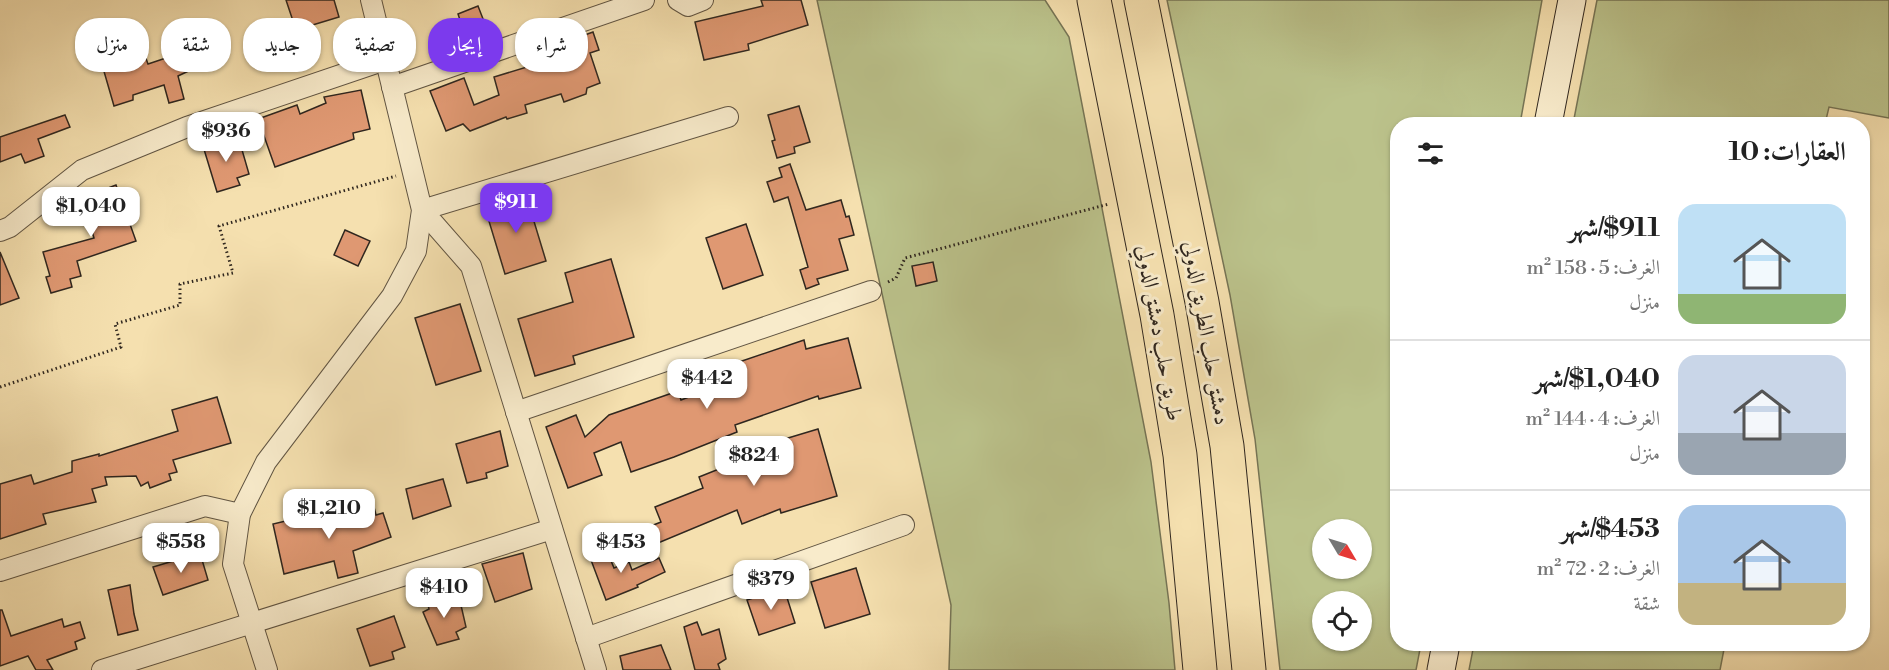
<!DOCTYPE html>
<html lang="ar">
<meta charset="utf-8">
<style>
:root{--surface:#fff;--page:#f2f2f2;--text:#222;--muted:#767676;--line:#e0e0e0;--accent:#7c3aed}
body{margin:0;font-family:"Libre Bodoni",Amiri,serif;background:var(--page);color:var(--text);direction:rtl;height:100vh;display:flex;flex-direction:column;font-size:22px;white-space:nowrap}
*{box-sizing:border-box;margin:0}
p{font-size:20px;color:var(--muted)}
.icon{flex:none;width:33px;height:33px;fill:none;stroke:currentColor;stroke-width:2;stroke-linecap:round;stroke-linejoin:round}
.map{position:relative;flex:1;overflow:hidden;direction:ltr}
.drawer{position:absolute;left:1390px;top:117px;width:480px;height:534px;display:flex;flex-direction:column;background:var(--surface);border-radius:24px;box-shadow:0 2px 4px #0004;direction:rtl}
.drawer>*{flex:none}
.guide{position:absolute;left:18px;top:18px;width:570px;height:54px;direction:rtl;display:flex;gap:12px}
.needle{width:39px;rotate:128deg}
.controls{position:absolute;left:1312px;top:519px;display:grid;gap:12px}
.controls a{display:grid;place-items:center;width:60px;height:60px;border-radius:50%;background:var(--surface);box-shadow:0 2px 4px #0004;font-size:30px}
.price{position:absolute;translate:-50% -51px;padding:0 14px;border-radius:12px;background:#fff;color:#222;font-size:20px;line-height:39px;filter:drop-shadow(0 2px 3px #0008)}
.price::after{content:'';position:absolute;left:50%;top:36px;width:18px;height:14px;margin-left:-9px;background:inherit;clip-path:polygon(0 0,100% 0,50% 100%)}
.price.on{background:var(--accent);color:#fff}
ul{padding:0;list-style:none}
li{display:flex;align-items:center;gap:18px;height:150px;padding:0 24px}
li+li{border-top:2px solid var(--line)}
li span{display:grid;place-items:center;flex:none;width:168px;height:120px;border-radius:18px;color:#555}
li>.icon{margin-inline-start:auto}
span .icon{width:72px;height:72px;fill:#fffc;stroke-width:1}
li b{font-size:26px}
h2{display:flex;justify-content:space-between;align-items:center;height:72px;padding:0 24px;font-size:26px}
.tag{padding:0 21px;border-radius:24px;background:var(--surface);box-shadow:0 2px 4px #0004;font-size:21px;line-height:54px}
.tag.on{background:var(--accent);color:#fff}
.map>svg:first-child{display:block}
</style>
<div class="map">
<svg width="1889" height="670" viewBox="0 0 1889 670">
<rect width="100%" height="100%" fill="#f5e0af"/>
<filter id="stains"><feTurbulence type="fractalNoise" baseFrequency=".00333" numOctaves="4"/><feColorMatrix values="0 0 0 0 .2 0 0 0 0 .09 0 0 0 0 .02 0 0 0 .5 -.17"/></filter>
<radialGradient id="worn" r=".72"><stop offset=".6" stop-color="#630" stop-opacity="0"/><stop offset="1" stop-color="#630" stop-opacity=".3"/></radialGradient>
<!-- green -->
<g fill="#bbc28b" stroke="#767455" stroke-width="1.5" fill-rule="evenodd">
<path d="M 817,0 L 1045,0 L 1069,37 L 1151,462 L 1169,603 L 1175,670 L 949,670 L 951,605 Z"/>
<path d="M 1167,0 L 1542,0 L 1520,124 L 1398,124 L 1398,644 L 1421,644 L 1416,670 L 1280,670 L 1255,439 L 1230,295 ZM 1323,530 L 1362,530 L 1362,568 L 1323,568 ZM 1323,602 L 1362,602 L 1362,640 L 1323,640 Z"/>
<path d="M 1597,0 L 1889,0 L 1889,118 L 1829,107 L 1825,124 L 1573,124 Z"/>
<path d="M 1474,644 L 1725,644 L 1720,670 L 1469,670 Z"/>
</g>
<!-- building -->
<g fill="#df9872" stroke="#30271f" stroke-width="1.5">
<path d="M 286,0 L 334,0 L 339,17 L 296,30 Z"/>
<path d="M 761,0 L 801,0 L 808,25 L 748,44 L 749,50 L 704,60 L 695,22 L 763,6 Z"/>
<path d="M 478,6 L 485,24 L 464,32 L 458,14 Z"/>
<path d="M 211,32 L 220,60 L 199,66 L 178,76 L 184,99 L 169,103 L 164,85 L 133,95 L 133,100 L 114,106 L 101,61 L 143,50 L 148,64 L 178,54 L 175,40 Z"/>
<path d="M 593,32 L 599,50 L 590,53 L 600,83 L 587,88 L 586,94 L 564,102 L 561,94 L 525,105 L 527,113 L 507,119 L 506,117 L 470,131 L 463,124 L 446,131 L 430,91 L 464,78 L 474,105 L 499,95 L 494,77 L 550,60 L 546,49 Z"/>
<path d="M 361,90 L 370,129 L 353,133 L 354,139 L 275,167 L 258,119 L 297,105 L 300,114 L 326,103 L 324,97 Z"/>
<path d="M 799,106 L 810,142 L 794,147 L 795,153 L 777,158 L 772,141 L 775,140 L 768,115 Z"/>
<path d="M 65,115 L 70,127 L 38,139 L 44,156 L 25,163 L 21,154 L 0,162 L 0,137 Z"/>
<path d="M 238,136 L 249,174 L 237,178 L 240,185 L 217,192 L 203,146 Z"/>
<path d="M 790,164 L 806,210 L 841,200 L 846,217 L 849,216 L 854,235 L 839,239 L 848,270 L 817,279 L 819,284 L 806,289 L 800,270 L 808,267 L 788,197 L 774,202 L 767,182 L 782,177 L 779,168 Z"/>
<path d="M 116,185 L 136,241 L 77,261 L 81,276 L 70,279 L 72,287 L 51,293 L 46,277 L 50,276 L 43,252 L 94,238 L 82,198 Z"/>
<path d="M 526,195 L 546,261 L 505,274 L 485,208 Z"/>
<path d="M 746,224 L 763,275 L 723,289 L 706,238 Z"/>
<path d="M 345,230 L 370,241 L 358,266 L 334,255 Z"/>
<path d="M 0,252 L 19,298 L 0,305 Z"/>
<path d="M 611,259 L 634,337 L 573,356 L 575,364 L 535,376 L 518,319 L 573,302 L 565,273 Z"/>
<path d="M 933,262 L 937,281 L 916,286 L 912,266 Z"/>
<path d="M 460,304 L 481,371 L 436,385 L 415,318 Z"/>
<path d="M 848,338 L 861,388 L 819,399 L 818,396 L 735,425 L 737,432 L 674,457 L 631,472 L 621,442 L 594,453 L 602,475 L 568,488 L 546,427 L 576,415 L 585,437 L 609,415 L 678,391 L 681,400 L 744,376 L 739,362 L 804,340 L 806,349 Z"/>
<path d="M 217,397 L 231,443 L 173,460 L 177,472 L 169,474 L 171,480 L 150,488 L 148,482 L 141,486 L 136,476 L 105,477 L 107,485 L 92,489 L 96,502 L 43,514 L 46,524 L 0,539 L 0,484 L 31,475 L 34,484 L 72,472 L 72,461 L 99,454 L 99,456 L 178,431 L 172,410 Z"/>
<path d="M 818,429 L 837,496 L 781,513 L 780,509 L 742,524 L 737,510 L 658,543 L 651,526 L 661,522 L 655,507 L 703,488 L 699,477 L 779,445 L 778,441 Z"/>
<path d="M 500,431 L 508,466 L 486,473 L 487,478 L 467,483 L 456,444 Z"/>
<path d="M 443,479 L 451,506 L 413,519 L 406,489 Z"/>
<path d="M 373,503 L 376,515 L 383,513 L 391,537 L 353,551 L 358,573 L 338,578 L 334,561 L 284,574 L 273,524 L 311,515 L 312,525 Z"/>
<path d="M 605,546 L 614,568 L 629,562 L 632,570 L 659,558 L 665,572 L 637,585 L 638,587 L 606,600 L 588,552 Z"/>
<path d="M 200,553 L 208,580 L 163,595 L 153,567 Z"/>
<path d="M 523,553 L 532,589 L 495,602 L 482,564 Z"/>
<path d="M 856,568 L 870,614 L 825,628 L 811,582 Z"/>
<path d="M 130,585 L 134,614 L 138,630 L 118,635 L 108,590 Z"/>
<path d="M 784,588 L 795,623 L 759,635 L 747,600 Z"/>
<path d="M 441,592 L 443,606 L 460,601 L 466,627 L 456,632 L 459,639 L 437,645 L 423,612 L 429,609 L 426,596 Z"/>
<path d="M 0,610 L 2,610 L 11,636 L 62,619 L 64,627 L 80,622 L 85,638 L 75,642 L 77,649 L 47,660 L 53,670 L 36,670 L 28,656 L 0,666 Z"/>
<path d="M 394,616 L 405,647 L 392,652 L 394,659 L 370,666 L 357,629 Z"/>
<path d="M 697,622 L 702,635 L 719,629 L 726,659 L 718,664 L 720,670 L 695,670 L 684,627 Z"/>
<path d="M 661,645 L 671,670 L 623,670 L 620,656 Z"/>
</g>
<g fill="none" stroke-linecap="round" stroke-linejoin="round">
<defs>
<g id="street">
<path d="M 678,0 L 688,6 L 703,0"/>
<path d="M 392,87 L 644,0"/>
<path d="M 0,231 L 10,227 L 82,170 L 187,127 L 385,60"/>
<path d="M 516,412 L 871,291"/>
<path d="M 0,571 L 205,506 L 240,514"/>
<path d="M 586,638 L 904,525"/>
<path d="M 102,670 L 552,529"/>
<path d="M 267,670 L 233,564 L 240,514 L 266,462 L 392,296 L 416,251 L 422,210 L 371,0"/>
<path d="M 596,670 L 471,266 L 422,210 L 728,117"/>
</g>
<g id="secondary">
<path d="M 1548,124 L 1572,0"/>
<path d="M 1441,670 L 1446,644"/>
</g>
<g id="highway">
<path d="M 1094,0 L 1157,315 L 1180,455 L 1200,670"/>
<path d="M 1141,0 L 1202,302 L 1227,446 L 1249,670"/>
</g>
</defs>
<!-- street casing -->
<use href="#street" stroke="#615543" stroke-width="22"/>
<!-- secondary casing -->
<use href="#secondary" stroke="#30271f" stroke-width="29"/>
<!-- highway casing -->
<use href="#highway" stroke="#30271f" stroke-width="35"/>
<!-- path -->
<g stroke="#30271f" stroke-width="3" stroke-dasharray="1.5 3" stroke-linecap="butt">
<path d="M 888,282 L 896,278 L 905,258 L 1109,204"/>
<path d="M 0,387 L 121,347 L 115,324 L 180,305 L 180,284 L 233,273 L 219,226 L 396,176"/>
</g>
<!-- street -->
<use href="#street" stroke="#f8ebcb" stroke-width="20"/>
<!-- secondary -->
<use href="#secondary" stroke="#f8ebcb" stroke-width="27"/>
<!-- highway -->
<use href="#highway" stroke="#f5e0af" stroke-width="33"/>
</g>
<g text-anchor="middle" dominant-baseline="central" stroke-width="6" stroke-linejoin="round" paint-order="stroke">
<!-- street labels -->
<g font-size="22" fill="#30271f" stroke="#f8ebcb">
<text transform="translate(1159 333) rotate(80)">طريق حلب دمشق الدولي</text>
<text transform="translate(1206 333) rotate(80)">دمشق حلب الطريق الدولي</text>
</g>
</g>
<rect width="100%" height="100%" filter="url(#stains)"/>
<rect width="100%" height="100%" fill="url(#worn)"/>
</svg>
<div class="controls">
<a><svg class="needle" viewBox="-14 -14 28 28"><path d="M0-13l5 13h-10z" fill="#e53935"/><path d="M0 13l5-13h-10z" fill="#767676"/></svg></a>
<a><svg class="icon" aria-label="locate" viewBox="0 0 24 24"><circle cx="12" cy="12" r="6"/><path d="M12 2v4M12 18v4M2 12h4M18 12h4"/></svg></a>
</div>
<b class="price" style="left:226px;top:163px">$936</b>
<b class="price on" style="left:516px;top:234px">$911</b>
<b class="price" style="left:91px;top:238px">$1,040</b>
<b class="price" style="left:707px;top:410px">$442</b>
<b class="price" style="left:754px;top:487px">$824</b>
<b class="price" style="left:329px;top:540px">$1,210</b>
<b class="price" style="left:181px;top:574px">$558</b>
<b class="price" style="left:621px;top:574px">$453</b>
<b class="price" style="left:771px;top:611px">$379</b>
<b class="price" style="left:444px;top:619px">$410</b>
<div class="guide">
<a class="tag">شراء</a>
<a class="tag on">إيجار</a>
<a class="tag">تصفية</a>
<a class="tag">جديد</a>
<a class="tag">شقة</a>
<a class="tag">منزل</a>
</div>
<section class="drawer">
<h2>العقارات: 10<svg class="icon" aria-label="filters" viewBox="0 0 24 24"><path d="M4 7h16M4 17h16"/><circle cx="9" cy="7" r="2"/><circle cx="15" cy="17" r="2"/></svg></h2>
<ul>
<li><span style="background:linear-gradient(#bfe0f5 75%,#8fb573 0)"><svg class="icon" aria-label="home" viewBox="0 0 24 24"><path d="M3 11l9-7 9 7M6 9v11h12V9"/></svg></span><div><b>$911/شهر</b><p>الغرف: 5 · 158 m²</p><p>منزل</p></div></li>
<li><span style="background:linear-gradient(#c9d6e8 65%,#9aa5b1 0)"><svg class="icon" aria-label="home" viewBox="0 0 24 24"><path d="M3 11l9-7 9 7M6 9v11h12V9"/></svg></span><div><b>$1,040/شهر</b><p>الغرف: 4 · 144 m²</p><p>منزل</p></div></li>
<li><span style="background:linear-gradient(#a9c7e8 65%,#c2b280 0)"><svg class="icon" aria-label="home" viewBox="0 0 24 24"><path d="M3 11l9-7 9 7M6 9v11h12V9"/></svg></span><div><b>$453/شهر</b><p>الغرف: 2 · 72 m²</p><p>شقة</p></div></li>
</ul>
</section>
</div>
